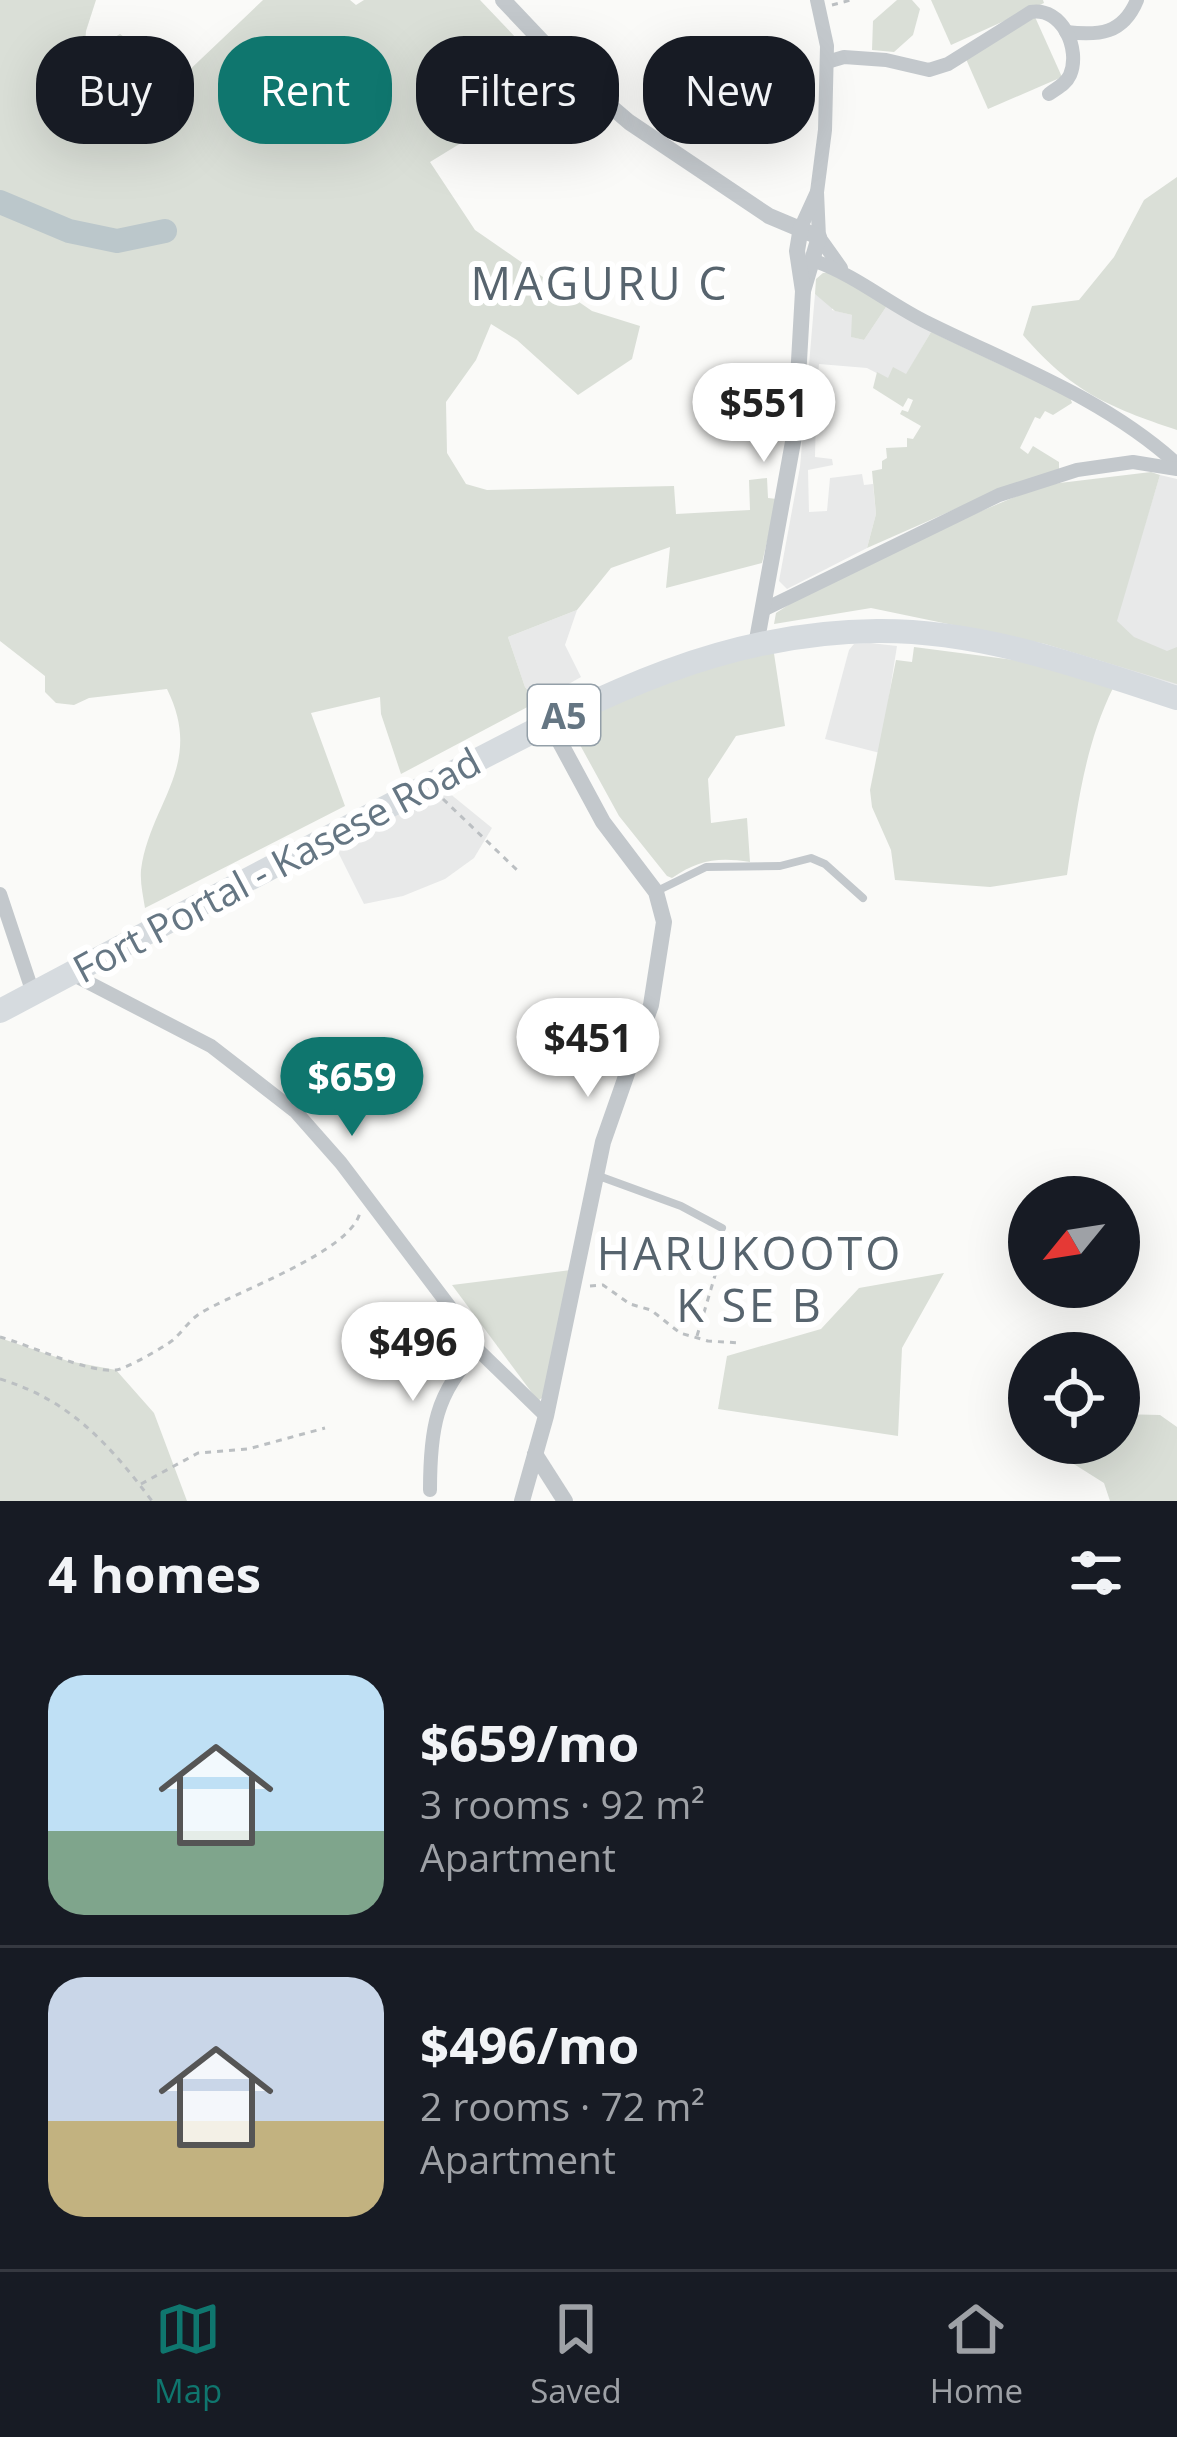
<!DOCTYPE html>
<meta charset="utf-8">
<style>
:root{--surface:#171b24;--page:#20242c;--text:#f1f3f6;--muted:#9ea1a6;--line:#363941;--accent:#0f766e}
body{margin:0;font-family:"Open Sans",sans-serif;background:var(--page);color:var(--text);height:100vh;display:flex;flex-direction:column;font-size:45px;white-space:nowrap}
*{box-sizing:border-box;margin:0}
p{font-size:39px;color:var(--muted)}
.icon{flex:none;width:66px;height:66px;fill:none;stroke:currentColor;stroke-width:2;stroke-linecap:round;stroke-linejoin:round}
.map{position:relative;height:1501px;overflow:hidden}
.details{display:flex;flex-direction:column;background:var(--surface);flex:1}
.details>*{flex:none}
.banner{position:absolute;left:36px;top:36px;width:1107px;height:108px;display:flex;gap:24px}
.needle{width:78px;rotate:240deg}
.tools{position:absolute;left:1008px;top:1176px;display:grid;gap:24px}
.tools a{display:grid;place-items:center;width:132px;height:132px;border-radius:50%;background:var(--surface);box-shadow:0 12px 48px #0002;font-size:60px}
.price{position:absolute;translate:-50% -102px;padding:0 27px;border-radius:42px;background:#fff;color:#222;font-size:39px;line-height:78px;filter:drop-shadow(0 3px 6px #0008)}
.price::after{content:'';position:absolute;left:50%;top:72px;width:36px;height:27px;margin-left:-18px;background:inherit;clip-path:polygon(0 0,100% 0,50% 100%)}
.price.selected{background:var(--accent);color:#fff}
ul{padding:0;list-style:none}
li{display:flex;align-items:center;gap:36px;height:300px;padding:0 48px}
li+li{border-top:3px solid var(--line)}
li span{display:grid;place-items:center;flex:none;width:336px;height:240px;border-radius:36px;color:#555}
li>.icon{margin-inline-start:auto}
span .icon{width:144px;height:144px;fill:#fffc;stroke-width:1}
li b{font-size:51px}
h2{display:flex;justify-content:space-between;align-items:center;height:144px;padding:0 48px;font-size:51px}
.pill{padding:0 42px;border-radius:48px;background:var(--surface);box-shadow:0 12px 48px #0002;font-size:42px;line-height:108px}
.pill.selected{background:var(--accent);color:#fff}
.tabs{display:flex;justify-content:space-around;align-items:center;height:168px;border-top:3px solid var(--line);background:var(--surface);font-size:33px;color:var(--muted)}
.tabs a{display:grid;justify-items:center;gap:6px}
.tabs .selected{color:var(--accent)}
.map>svg:first-child{display:block}
</style>
<div class="map">
<svg width="1177" height="1501" viewBox="0 0 1177 1501">
<rect width="100%" height="100%" fill="#fafaf8"/>
<!-- built -->
<g fill="#e8e9e9">
<path d="M 815,294 L 832,304 L 832,310 L 852,315 L 852,337 L 864,340 L 888,304 L 931,332 L 906,375 L 888,379 L 867,368 L 819,364 L 816,402 L 806,400 Z"/>
<path d="M 805,409 L 816,410 L 815,457 L 832,459 L 833,465 L 808,470 L 809,512 L 827,511 L 830,478 L 862,474 L 864,485 L 873,484 L 876,514 L 867,548 L 787,589 L 779,581 L 800,467 Z"/>
<path d="M 1160,475 L 1177,479 L 1177,685 L 1103,663 Z"/>
<path d="M 577,610 L 565,645 L 581,677 L 537,702 L 525,687 L 508,637 Z"/>
<path d="M 870,643 L 897,646 L 880,753 L 825,739 L 849,650 L 854,644 Z"/>
<path d="M 438,784 L 492,828 L 474,858 L 445,879 L 403,896 L 364,904 L 332,840 Z"/>
</g>
<!-- green -->
<g fill="#dadfd7">
<path d="M 0,0 L 96,0 L 86,31 L 84,55 L 120,34 L 181,78 L 263,0 L 350,0 L 356,5 L 364,0 L 480,0 L 559,83 L 430,162 L 475,230 L 592,311 L 640,326 L 632,359 L 578,395 L 517,340 L 491,324 L 476,360 L 446,402 L 447,453 L 466,484 L 487,490 L 674,486 L 676,514 L 750,510 L 749,480 L 767,478 L 768,498 L 777,499 L 762,563 L 666,588 L 670,547 L 611,568 L 577,610 L 508,637 L 525,687 L 537,702 L 401,774 L 381,714 L 380,697 L 311,713 L 345,806 L 145,908 C 143,895 140,883 141,870 C 150,802 205,766 167,689 L 89,698 L 74,705 L 56,703 L 45,692 L 45,676 L 0,641 Z"/>
<path d="M 897,0 L 912,0 L 920,9 L 913,35 L 894,52 L 872,50 L 873,21 Z"/>
<path d="M 931,0 L 1043,0 L 1044,3 L 951,45 Z"/>
<path d="M 1035,17 L 1062,77 L 988,109 L 962,50 Z"/>
<path d="M 1177,177 L 1177,430 C 1108,407 1071,391 1023,335 L 1032,306 L 1079,300 L 1114,257 L 1144,200 Z"/>
<path d="M 836,272 L 888,304 L 864,340 L 851,337 L 852,315 L 835,311 L 815,294 L 816,279 L 823,273 Z"/>
<path d="M 931,332 L 1070,397 L 1072,403 L 1053,415 L 1045,411 L 1040,419 L 1035,417 L 1020,448 L 1028,454 L 1033,446 L 1059,462 L 1059,469 L 994,492 L 867,548 L 876,514 L 872,471 L 882,469 L 882,461 L 887,458 L 886,448 L 907,447 L 907,438 L 913,439 L 921,426 L 900,414 L 902,410 L 908,412 L 913,400 L 908,398 L 903,407 L 873,388 L 877,372 L 888,378 L 893,367 L 906,374 Z"/>
<path d="M 1151,472 L 1160,475 L 1117,621 L 1134,637 L 1167,651 L 1177,647 L 1177,684 L 1045,644 L 871,608 L 774,624 L 776,613 L 793,602 L 953,523 L 1043,485 Z"/>
<path d="M 773,647 L 785,726 L 736,736 L 708,779 L 711,823 L 747,818 L 750,862 C 717,857 699,860 672,878 L 667,876 L 619,816 L 568,723 L 633,688 Z"/>
<path d="M 914,647 L 1030,662 L 1113,688 C 1084,747 1077,810 1067,875 L 990,887 L 895,880 L 891,850 L 872,807 L 870,790 L 896,660 L 912,662 Z"/>
<path d="M 571,1270 L 543,1397 L 538,1401 L 452,1285 Z"/>
<path d="M 944,1273 L 902,1348 L 898,1436 L 718,1409 L 727,1356 L 821,1329 L 859,1288 Z"/>
<path d="M 0,1338 L 68,1361 L 116,1370 L 154,1413 L 187,1501 L 0,1501 Z"/>
<path d="M 1119,1414 L 1160,1415 L 1177,1427 L 1177,1501 L 1110,1501 L 1104,1483 L 1050,1449 L 1049,1443 L 1119,1443 Z"/>
</g>
<g fill="none" stroke-linecap="round" stroke-linejoin="round">
<!-- river -->
<path stroke="#bbc7cb" stroke-width="24" d="M 0,202 L 69,231 L 117,241 L 165,231"/>
<!-- path -->
<g stroke="#bbbfc2" stroke-width="3" stroke-dasharray="6 6" stroke-linecap="butt">
<path d="M 832,5 L 851,0"/>
<path d="M 443,799 L 517,870"/>
<path d="M 590,1286 L 603,1285 L 630,1304 L 651,1310 L 680,1333 L 708,1341 L 740,1343"/>
<path d="M 697,1336 L 719,1262"/>
<path d="M 0,1337 C 30,1345 87,1373 116,1370 C 126,1369 164,1347 173,1340 C 182,1332 189,1321 199,1314 C 234,1292 352,1252 360,1212"/>
<path d="M 0,1379 C 70,1400 109,1444 152,1501"/>
<path d="M 141,1484 L 198,1453 L 248,1449 L 325,1428"/>
</g>
<!-- service -->
<g stroke="#c3c8cc" stroke-width="8">
<path d="M 657,891 L 706,867 L 780,866 L 811,858 L 825,864 L 863,898"/>
<path d="M 596,1175 L 681,1206 L 722,1228"/>
</g>
<!-- minor -->
<g stroke="#c3c8cc" stroke-width="14">
<path d="M 817,0 L 827,46 L 825,130 L 817,192 L 819,237 L 841,268"/>
<path d="M 1066,32 C 1099,36 1123,34 1137,0"/>
<path d="M 827,62 L 844,57 L 886,60 L 929,70 L 948,64 L 1031,12 C 1062,7 1081,49 1070,75 C 1066,84 1057,88 1049,94"/>
<path d="M 801,227 L 817,192"/>
<path d="M 815,261 C 857,276 889,304 928,323 C 1015,366 1104,398 1177,464"/>
<path d="M 765,609 L 999,495 L 1077,470 L 1133,462 L 1177,469"/>
<path d="M 0,894 L 33,993"/>
<path d="M 70,973 L 211,1046 L 296,1112 L 341,1163 L 465,1327 L 478,1350 L 546,1416"/>
<path d="M 430,1490 C 430,1431 435,1392 478,1350"/>
</g>
<!-- tertiary -->
<g stroke="#c3c8cc" stroke-width="16">
<path d="M 503,0 L 574,75 L 629,122 L 769,216 L 819,237 L 803,291"/>
<path d="M 756,645 L 795,431 L 803,291 L 797,251 L 801,227"/>
<path d="M 535,1454 L 565,1501"/>
<path d="M 522,1501 L 546,1416 L 603,1142 L 651,1005 L 664,922 L 656,892 L 603,822 L 549,722"/>
</g>
<!-- trunk -->
<path stroke="#d6dbdf" stroke-width="24" d="M 0,1011 C 142,935 284,860 427,786 C 574,711 705,632 877,631 C 981,630 1079,666 1177,698"/>
</g>
<g text-anchor="middle" dominant-baseline="central" stroke-width="12" stroke-linejoin="round" paint-order="stroke">
<!-- shield labels -->
<rect fill="#fff" stroke="#939fa8" stroke-width="3" x="528" y="685" width="72" height="60" rx="9"/>
<g font-size="36" font-weight="bold" fill="#657683">
<text x="564" y="715">A5</text>
</g>
<!-- street labels -->
<g font-size="39" fill="#657683" stroke="#fff">
<text transform="translate(276 864) rotate(-28)">Fort Portal - Kasese Road</text>
</g>
<!-- quarter labels -->
<g font-size="45" letter-spacing="3" fill="#57646e" stroke="#fff">
<text x="600" y="282">MAGURU C</text>
<text x="750" y="1252">HARUKOOTO<tspan x="750" dy="52">K SE B</tspan></text>
</g>
</g>
</svg>
<div class="tools">
<a><svg class="needle" viewBox="-14 -14 28 28"><path d="M0-13l5 13h-10z" fill="#e53935"/><path d="M0 13l5-13h-10z" fill="#9ea1a6"/></svg></a>
<a><svg class="icon" aria-label="locate" viewBox="0 0 24 24"><circle cx="12" cy="12" r="6"/><path d="M12 2v4M12 18v4M2 12h4M18 12h4"/></svg></a>
</div>
<b class="price" style="left:764px;top:465px">$551</b>
<b class="price" style="left:588px;top:1100px">$451</b>
<b class="price selected" style="left:352px;top:1139px">$659</b>
<b class="price" style="left:413px;top:1404px">$496</b>
<div class="banner">
<a class="pill">Buy</a>
<a class="pill selected">Rent</a>
<a class="pill">Filters</a>
<a class="pill">New</a>
</div>
</div>
<section class="details">
<h2>4 homes<svg class="icon" aria-label="filters" viewBox="0 0 24 24"><path d="M4 7h16M4 17h16"/><circle cx="9" cy="7" r="2"/><circle cx="15" cy="17" r="2"/></svg></h2>
<ul>
<li><span style="background:linear-gradient(#bfe0f5 65%,#7fa58c 0)"><svg class="icon" aria-label="home" viewBox="0 0 24 24"><path d="M3 11l9-7 9 7M6 9v11h12V9"/></svg></span><div><b>$659/mo</b><p>3 rooms · 92 m²</p><p>Apartment</p></div></li>
<li><span style="background:linear-gradient(#c9d6e8 60%,#c2b280 0)"><svg class="icon" aria-label="home" viewBox="0 0 24 24"><path d="M3 11l9-7 9 7M6 9v11h12V9"/></svg></span><div><b>$496/mo</b><p>2 rooms · 72 m²</p><p>Apartment</p></div></li>
</ul>
</section>
<nav class="tabs">
<a class="selected"><svg class="icon" aria-label="map" viewBox="0 0 24 24"><path d="M3 6l6-2 6 2 6-2v14l-6 2-6-2-6 2zM9 4v14M15 6v14"/></svg>Map</a>
<a><svg class="icon" aria-label="saved" viewBox="0 0 24 24"><path d="M7 4h10v16l-5-4-5 4z"/></svg>Saved</a>
<a><svg class="icon" aria-label="home" viewBox="0 0 24 24"><path d="M3 11l9-7 9 7M6 9v11h12V9"/></svg>Home</a>
</nav>
